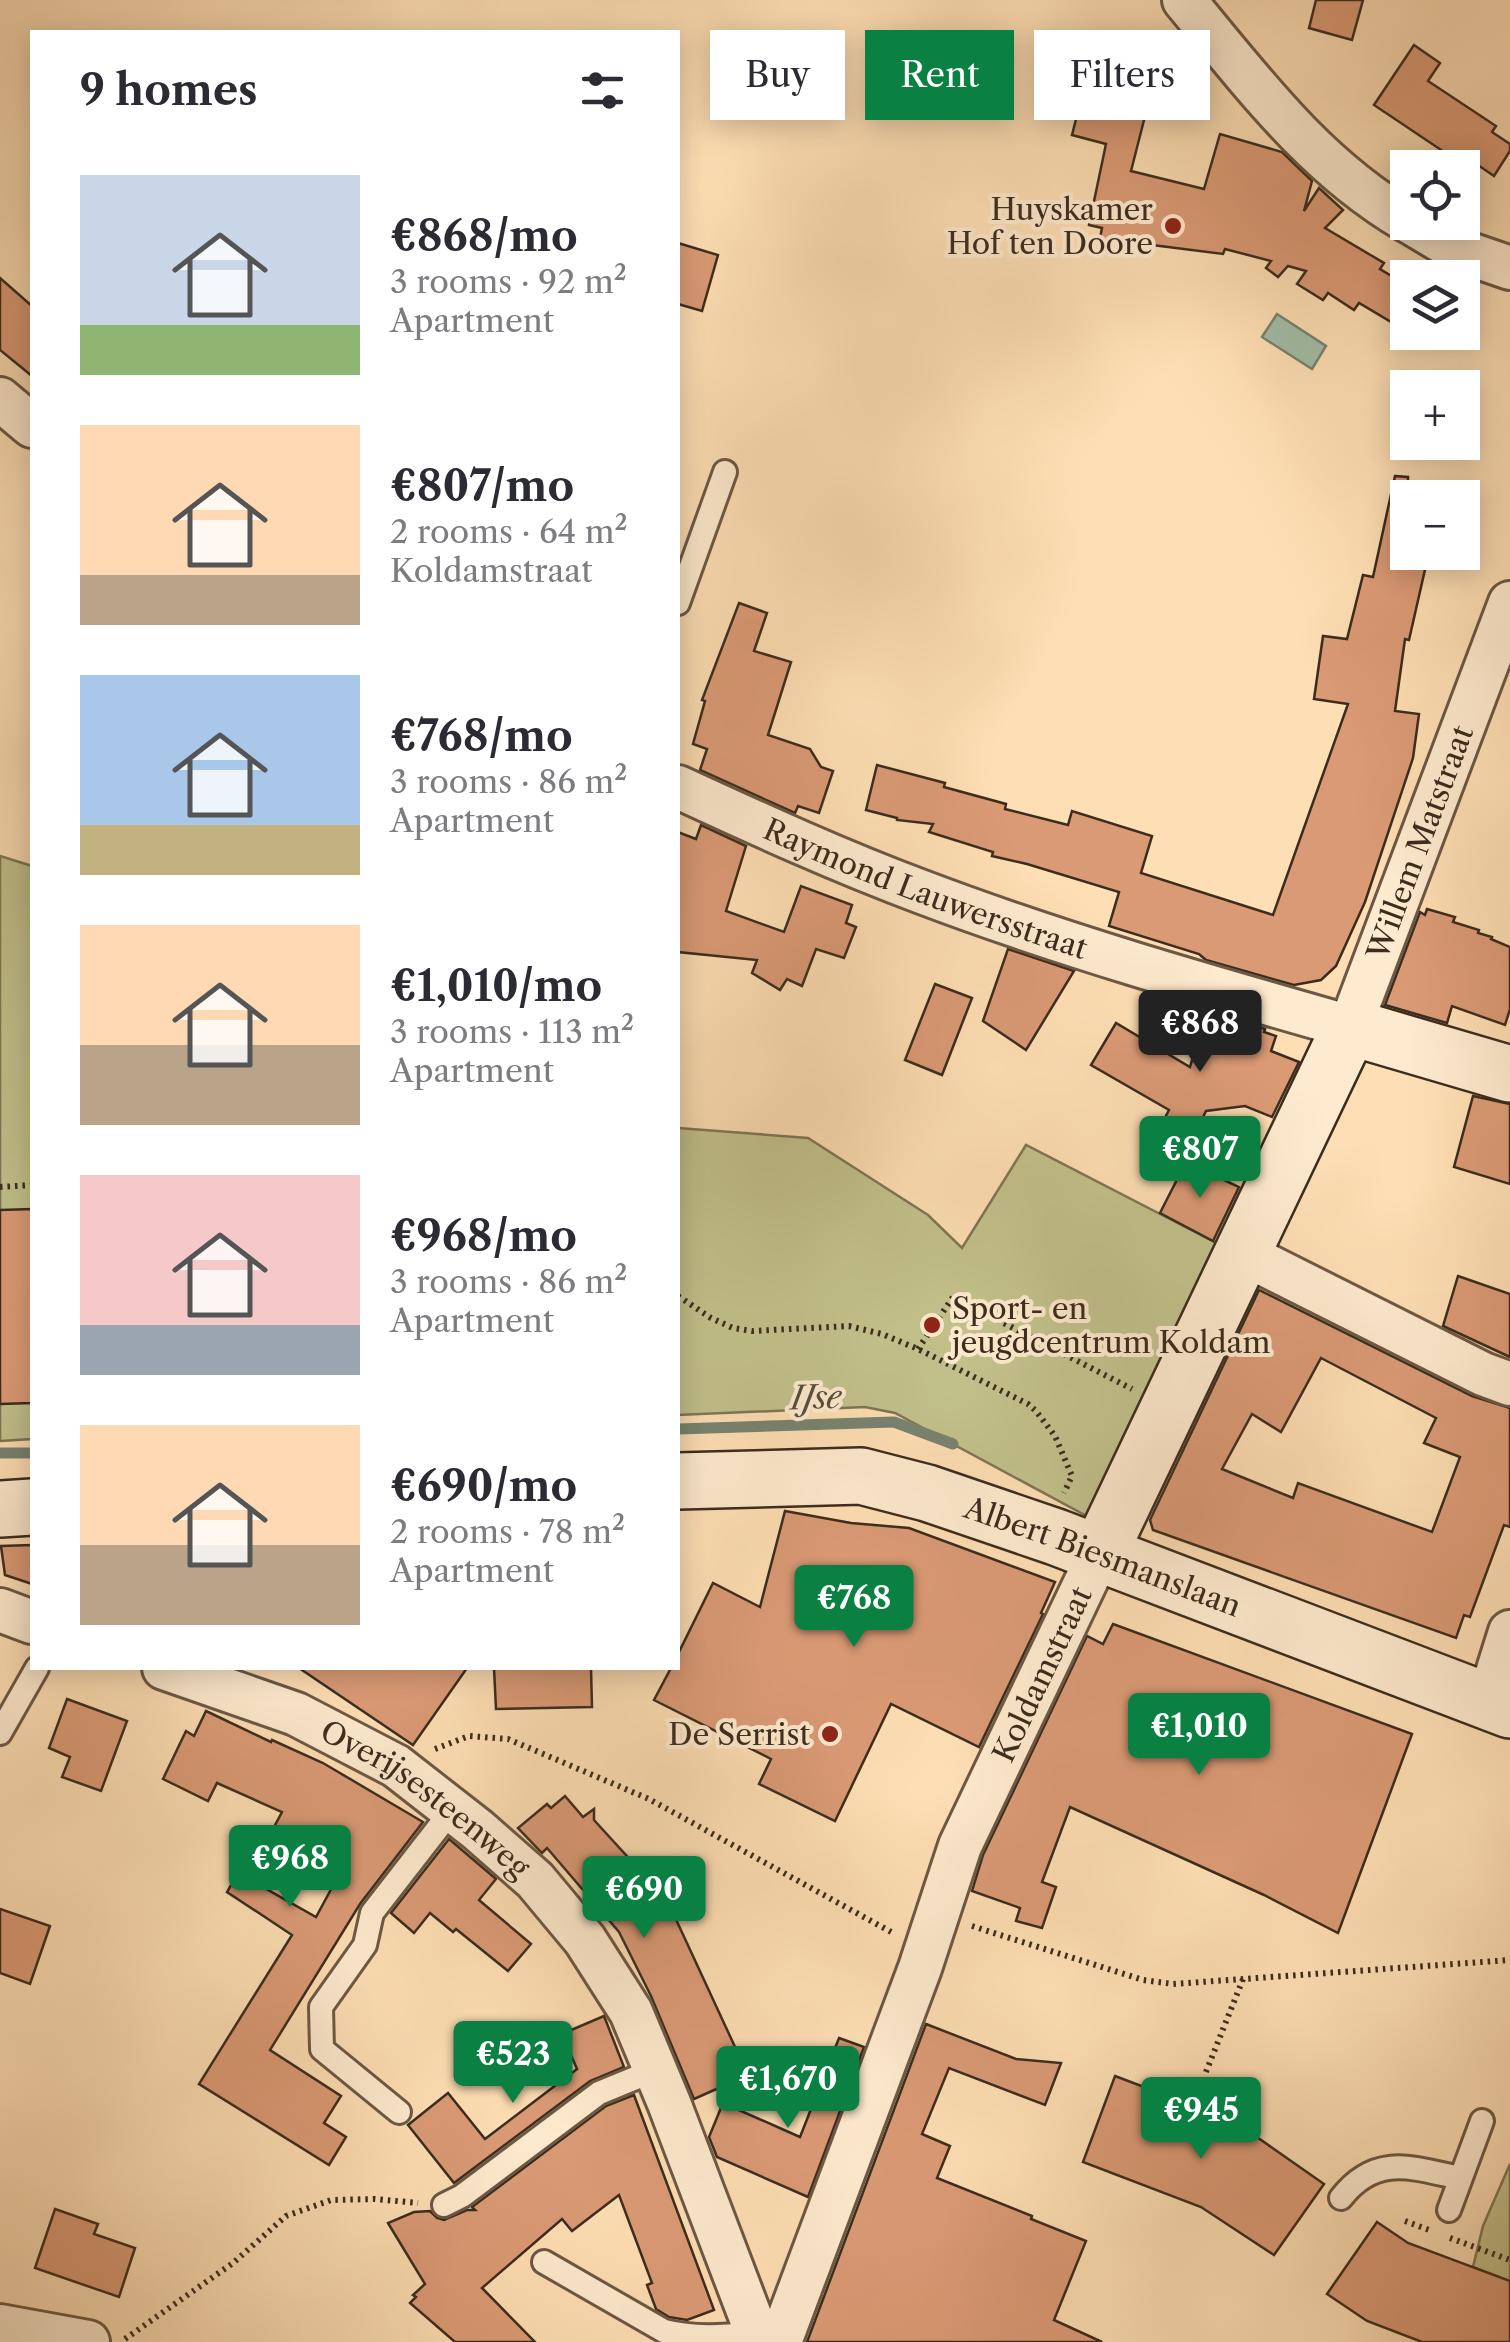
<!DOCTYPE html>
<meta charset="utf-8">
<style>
:root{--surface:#fff;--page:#f7f7f7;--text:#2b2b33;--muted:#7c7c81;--accent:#0b8043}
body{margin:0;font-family:"Libre Caslon Text",serif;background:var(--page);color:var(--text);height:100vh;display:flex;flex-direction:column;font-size:38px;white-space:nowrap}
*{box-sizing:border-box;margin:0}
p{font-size:32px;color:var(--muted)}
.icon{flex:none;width:55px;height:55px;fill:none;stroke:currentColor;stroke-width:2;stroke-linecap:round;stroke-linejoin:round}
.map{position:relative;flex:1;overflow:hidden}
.drawer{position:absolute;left:30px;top:30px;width:650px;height:1640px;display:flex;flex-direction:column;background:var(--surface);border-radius:0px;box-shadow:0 5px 25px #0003}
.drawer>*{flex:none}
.top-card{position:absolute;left:710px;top:30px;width:650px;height:90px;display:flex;gap:20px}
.fabs{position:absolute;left:1390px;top:150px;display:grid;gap:20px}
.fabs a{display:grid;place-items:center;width:90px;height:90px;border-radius:0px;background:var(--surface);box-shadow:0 5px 25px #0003;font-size:50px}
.price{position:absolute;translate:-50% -85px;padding:0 22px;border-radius:10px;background:var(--accent);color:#fff;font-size:32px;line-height:65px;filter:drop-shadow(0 2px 5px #0008)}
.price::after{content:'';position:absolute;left:50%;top:60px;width:30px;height:22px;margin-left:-15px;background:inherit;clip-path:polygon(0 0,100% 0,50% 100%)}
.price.current{background:#222;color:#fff}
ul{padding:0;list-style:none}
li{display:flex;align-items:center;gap:30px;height:250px;padding:0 50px}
li span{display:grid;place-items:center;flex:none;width:280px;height:200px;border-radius:0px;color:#555}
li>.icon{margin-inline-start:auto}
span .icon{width:120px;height:120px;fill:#fffc;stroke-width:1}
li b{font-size:42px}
h2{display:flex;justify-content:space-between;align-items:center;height:120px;padding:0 50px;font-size:42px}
.pill{padding:0 35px;border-radius:0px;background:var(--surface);box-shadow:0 5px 25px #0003;font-size:35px;line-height:90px}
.pill.current{background:var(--accent);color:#fff}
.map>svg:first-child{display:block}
</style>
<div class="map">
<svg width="1510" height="2342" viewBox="0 0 1510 2342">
<rect width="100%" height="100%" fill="#fedeb4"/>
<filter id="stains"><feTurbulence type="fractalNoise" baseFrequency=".002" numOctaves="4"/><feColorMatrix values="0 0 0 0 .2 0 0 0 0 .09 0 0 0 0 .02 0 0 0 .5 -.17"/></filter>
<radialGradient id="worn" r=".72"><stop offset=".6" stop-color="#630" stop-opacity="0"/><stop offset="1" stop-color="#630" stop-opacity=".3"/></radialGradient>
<!-- green -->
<g fill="#c2c18c" stroke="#7e7655" stroke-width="2.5">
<path d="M 0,856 L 32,866 L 32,1439 L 0,1441 Z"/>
<path d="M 678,1128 L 808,1138 L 928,1215 L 962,1248 L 1026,1145 L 1228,1249 L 1096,1521 L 895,1413 L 865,1407 L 678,1415 Z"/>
<path d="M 1510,2164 L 1510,2281 L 1473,2267 L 1483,2226 Z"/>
</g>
<!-- water -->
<path fill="#a1bda7" stroke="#788370" stroke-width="2.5" d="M 1277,314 L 1326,346 L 1312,369 L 1262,337 Z"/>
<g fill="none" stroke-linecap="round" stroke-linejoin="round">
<!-- stream -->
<g stroke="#788370" stroke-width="11">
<path d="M 678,1429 L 894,1422 L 953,1444"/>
<path d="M 0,1453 L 32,1453"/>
</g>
</g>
<!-- building -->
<g fill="#da9a75" stroke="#3b2c1e" stroke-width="2.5" fill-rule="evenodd">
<path d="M 1316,0 L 1363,0 L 1352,40 L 1309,28 Z"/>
<path d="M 1414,45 L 1440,63 L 1428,81 L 1496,126 L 1492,132 L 1510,144 L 1510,151 L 1494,176 L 1472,161 L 1468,168 L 1374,105 Z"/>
<path d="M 1120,68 L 1155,77 L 1131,171 L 1204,189 L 1220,134 L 1282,152 L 1312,181 L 1304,211 L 1319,188 L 1343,210 L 1325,228 L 1384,263 L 1380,269 L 1408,286 L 1408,332 L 1359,303 L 1354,310 L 1328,293 L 1323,300 L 1297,284 L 1306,271 L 1288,266 L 1278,277 L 1266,268 L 1271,261 L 1225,249 L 1223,254 L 1128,242 L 1128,244 L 1100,238 L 1102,228 L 1089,225 L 1106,144 L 1072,135 L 1082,95 L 1111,102 Z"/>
<path d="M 678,243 L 718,255 L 702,311 L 678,304 Z"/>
<path d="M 0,278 L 32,306 L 32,376 L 0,350 Z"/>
<path d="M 1395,476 L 1408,477 L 1408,552 L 1429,552 L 1409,640 L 1405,639 L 1395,711 L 1419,714 L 1413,758 L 1365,902 L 1336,966 L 1321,980 L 1294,985 L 1206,960 L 1199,954 L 1109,926 L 1119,892 L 1027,864 L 992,856 L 993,852 L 929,832 L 933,824 L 897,820 L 897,818 L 866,810 L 877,765 L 945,783 L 944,787 L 1006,804 L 1005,809 L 1068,825 L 1072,811 L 1152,836 L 1141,873 L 1273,915 L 1348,704 L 1314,699 L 1323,636 L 1347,639 L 1363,575 L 1373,577 Z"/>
<path d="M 739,603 L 767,613 L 754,651 L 791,662 L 768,735 L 810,749 L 821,767 L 833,771 L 819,813 L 798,806 L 795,813 L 700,770 L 707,749 L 693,744 L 705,701 L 702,700 Z"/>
<path d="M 701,825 L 746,846 L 726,911 L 784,932 L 801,886 L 852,905 L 846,923 L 856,927 L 844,958 L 816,949 L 802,986 L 787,979 L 780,990 L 752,973 L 757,960 L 678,952 L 678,832 L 696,839 Z"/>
<path d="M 1427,909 L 1455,917 L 1453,922 L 1479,930 L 1478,933 L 1492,937 L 1491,939 L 1510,947 L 1510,1009 L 1505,1025 L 1452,1006 L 1447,1023 L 1385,1005 L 1420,912 L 1425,915 Z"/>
<path d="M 1008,949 L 1074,971 L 1026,1050 L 983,1021 Z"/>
<path d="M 935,984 L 972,998 L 942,1075 L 905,1060 Z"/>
<path d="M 1206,1011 L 1265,1029 L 1264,1032 L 1276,1036 L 1271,1051 L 1299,1062 L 1272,1117 L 1245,1106 L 1206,1111 L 1183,1159 L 1152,1142 L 1169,1110 L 1091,1065 L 1116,1023 L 1190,1067 Z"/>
<path d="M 1473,1096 L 1510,1104 L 1510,1184 L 1454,1167 Z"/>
<path d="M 1186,1162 L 1239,1187 L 1213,1241 L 1160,1213 Z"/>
<path d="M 32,1209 L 32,1403 L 0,1404 L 0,1210 Z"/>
<path d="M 1458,1276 L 1510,1294 L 1510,1357 L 1443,1326 Z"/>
<path d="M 1259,1290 L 1472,1396 L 1510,1408 L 1510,1527 L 1504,1525 L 1470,1617 L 1464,1615 L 1456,1638 L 1153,1530 L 1150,1520 ZM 1321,1358 L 1436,1418 L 1424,1443 L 1460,1457 L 1432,1532 L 1298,1483 L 1293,1498 L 1222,1469 L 1252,1414 L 1281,1432 Z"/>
<path d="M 785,1511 L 851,1523 L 909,1528 L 1055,1582 L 1041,1613 L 1043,1614 L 979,1747 L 891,1704 L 835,1821 L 759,1784 L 771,1759 L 654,1700 L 671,1668 L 678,1668 L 678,1654 L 713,1583 L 760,1607 Z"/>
<path d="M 32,1545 L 32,1584 L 5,1575 L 1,1546 Z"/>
<path d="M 1113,1624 L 1412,1734 L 1338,1933 L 1264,1895 L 1070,1807 L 1042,1882 L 1056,1887 L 1042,1928 L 1016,1921 L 1020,1908 L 972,1891 L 983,1855 L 1087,1636 L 1103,1644 Z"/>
<path d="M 299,1668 L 467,1668 L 413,1745 Z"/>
<path d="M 494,1668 L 591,1668 L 592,1707 L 496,1709 Z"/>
<path d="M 67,1699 L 127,1721 L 101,1791 L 62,1777 L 70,1757 L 49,1748 Z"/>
<path d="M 206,1711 L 271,1742 L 272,1740 L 323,1763 L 423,1822 L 360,1904 L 270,2050 L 341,2096 L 324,2123 L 346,2137 L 329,2165 L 199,2084 L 292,1935 L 227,1892 L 238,1873 L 316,1917 L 342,1869 L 273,1829 L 282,1812 L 217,1783 L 208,1801 L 163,1779 L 186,1731 L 194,1736 Z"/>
<path d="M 565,1796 L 583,1817 L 594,1809 L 594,1820 L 667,1900 L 748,2075 L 694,2099 L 651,1996 L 619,1932 L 547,1848 L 542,1853 L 518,1828 L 547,1804 L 551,1808 Z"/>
<path d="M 449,1839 L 496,1879 L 479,1900 L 531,1944 L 508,1971 L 456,1929 L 453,1932 L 430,1913 L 414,1933 L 391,1913 Z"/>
<path d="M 0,1909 L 50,1926 L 30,1984 L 0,1973 Z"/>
<path d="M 604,2016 L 624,2067 L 590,2081 L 454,2183 L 408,2125 L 448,2093 L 485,2139 L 577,2069 L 562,2034 Z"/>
<path d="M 926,2024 L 1016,2059 L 1061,2063 L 1045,2105 L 949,2068 L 922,2134 L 950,2146 L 937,2178 L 1032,2216 L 1031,2219 L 1086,2241 L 1054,2320 L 1102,2342 L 807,2342 Z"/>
<path d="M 839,2038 L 864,2047 L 808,2197 L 717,2157 L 709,2137 L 723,2103 L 800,2137 Z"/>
<path d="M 1115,2076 L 1234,2121 L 1324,2184 L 1274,2255 L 1201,2207 L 1083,2162 Z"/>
<path d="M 634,2095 L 714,2310 L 687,2320 L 669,2317 L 656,2309 L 647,2285 L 652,2283 L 619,2195 L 572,2231 L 562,2219 L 482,2288 L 535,2342 L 455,2342 L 410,2303 L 416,2297 L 413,2295 L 425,2284 L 388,2223 L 414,2212 L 430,2211 L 437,2218 L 444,2220 L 467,2210 L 475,2210 L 472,2207 L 606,2106 Z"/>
<path d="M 55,2209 L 98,2224 L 94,2234 L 135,2248 L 119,2297 L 35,2268 Z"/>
<path d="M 1377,2222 L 1408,2243 L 1510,2281 L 1510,2342 L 1422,2342 L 1367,2321 L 1327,2294 Z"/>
</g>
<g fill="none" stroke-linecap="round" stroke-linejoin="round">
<defs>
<g id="lane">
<path d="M 678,603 L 725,472"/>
<path d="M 0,1733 L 37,1668"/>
<path d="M 399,2112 L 322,2049 L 321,2007 L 365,1945 L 372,1913 L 452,1810"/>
<path d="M 1341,2198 C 1376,2153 1413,2168 1460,2178"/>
<path d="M 444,2205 L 462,2196 L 599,2093 L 655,2070"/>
<path d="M 1449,2210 L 1482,2121"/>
<path d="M 544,2262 L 664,2331 C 695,2339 725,2336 757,2333"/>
</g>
<g id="street">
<path d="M 1184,0 C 1252,82 1315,167 1408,221"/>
<path d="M 1410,222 L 1455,249 L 1510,268"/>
<path d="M 0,399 L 32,426"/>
<path id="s1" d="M 678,787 C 758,824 839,861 922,892 C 1062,945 1206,986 1350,1027 L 1510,603"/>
<path d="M 1242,1253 L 1483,1374 L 1510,1384"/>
<path d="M 0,1610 L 32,1622"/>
<path id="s2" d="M 164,1668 L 296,1714 L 396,1766 L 478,1830 L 535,1880 L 585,1940 L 631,2012 L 669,2103 L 760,2342"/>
<path d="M 1488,1702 L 1510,1632"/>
<path d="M 0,2326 L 88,2342"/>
<path id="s3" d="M 780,2342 L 920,1968 L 960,1846 L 1099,1554"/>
</g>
<g id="secondary">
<path id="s4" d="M 678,1481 L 861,1476 L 927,1493 L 1056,1537 L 1510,1710"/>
<path d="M 0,1509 L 32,1507"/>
<path d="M 1099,1554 L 1350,1027 L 1510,1074"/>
</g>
</defs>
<!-- lane casing -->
<use href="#lane" stroke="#6c5844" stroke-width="28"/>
<!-- street casing -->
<use href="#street" stroke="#6c5844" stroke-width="48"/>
<!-- secondary casing -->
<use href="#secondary" stroke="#3b2c1e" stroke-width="60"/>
<!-- path -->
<g stroke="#3b2c1e" stroke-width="6" stroke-dasharray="2.5 5" stroke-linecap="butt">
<path d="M 0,1187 L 32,1185"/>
<path d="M 678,1296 L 711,1318 L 733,1328 L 752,1331 L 849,1326 L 882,1334 L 918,1349 L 1028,1404 L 1036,1411 L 1055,1436 L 1072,1476 L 1064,1493"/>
<path d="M 918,1349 L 953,1297 L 1132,1389"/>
<path d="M 435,1749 L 469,1736 L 508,1739 L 649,1799 L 893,1933"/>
<path d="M 972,1926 L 1143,1980 L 1173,1984 L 1510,1960"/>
<path d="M 1206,2072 L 1243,1979"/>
<path d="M 1405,2221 L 1429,2230"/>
<path d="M 1450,2238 L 1510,2260"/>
<path d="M 125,2339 L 233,2263 L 286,2216 L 331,2200 L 375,2199 L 418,2203"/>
</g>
<!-- lane -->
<use href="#lane" stroke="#feeace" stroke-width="22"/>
<!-- street -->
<use href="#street" stroke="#feeace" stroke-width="42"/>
<!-- secondary -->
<use href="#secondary" stroke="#feeace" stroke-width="55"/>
</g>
<!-- markers -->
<g fill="#8f2418" stroke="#feeace" stroke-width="4">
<circle cx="1173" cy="226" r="10"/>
<circle cx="932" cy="1325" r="10"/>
<circle cx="830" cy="1734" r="10"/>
</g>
<g text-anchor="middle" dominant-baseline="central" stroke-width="8" stroke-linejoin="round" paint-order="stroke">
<!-- poi labels -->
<g font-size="30" fill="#3b2c1e" stroke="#feeace" text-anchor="end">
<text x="1153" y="209">Huyskamer<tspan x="1153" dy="34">Hof ten Doore</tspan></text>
<text x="952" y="1308" text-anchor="start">Sport- en<tspan x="952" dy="34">jeugdcentrum Koldam</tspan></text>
<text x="810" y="1734">De Serrist</text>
</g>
<!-- street labels -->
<g font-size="30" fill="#3b2c1e" stroke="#feeace">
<text stroke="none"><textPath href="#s1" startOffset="912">Willem Matstraat</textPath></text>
<text stroke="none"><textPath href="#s1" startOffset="268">Raymond Lauwersstraat</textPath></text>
<text stroke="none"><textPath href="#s4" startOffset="438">Albert Biesmanslaan</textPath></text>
<text stroke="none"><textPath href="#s3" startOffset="718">Koldamstraat</textPath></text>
<text stroke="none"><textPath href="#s2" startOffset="295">Overijsesteenweg</textPath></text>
</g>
<!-- water labels -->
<g font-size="32" font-style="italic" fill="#545040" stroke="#feeace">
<text transform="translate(816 1397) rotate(-2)">IJse</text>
</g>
</g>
<rect width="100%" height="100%" filter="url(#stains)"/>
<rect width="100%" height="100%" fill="url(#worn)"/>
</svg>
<div class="fabs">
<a><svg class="icon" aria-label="locate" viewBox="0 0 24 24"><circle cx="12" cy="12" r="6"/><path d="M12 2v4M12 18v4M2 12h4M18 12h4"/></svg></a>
<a><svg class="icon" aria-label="layers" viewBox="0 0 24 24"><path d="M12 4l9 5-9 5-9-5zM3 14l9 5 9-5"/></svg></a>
<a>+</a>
<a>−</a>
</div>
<b class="price current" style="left:1200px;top:1075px">€868</b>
<b class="price" style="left:1200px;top:1201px">€807</b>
<b class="price" style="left:854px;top:1650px">€768</b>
<b class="price" style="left:1199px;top:1778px">€1,010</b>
<b class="price" style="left:290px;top:1910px">€968</b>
<b class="price" style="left:644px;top:1941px">€690</b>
<b class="price" style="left:513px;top:2106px">€523</b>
<b class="price" style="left:788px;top:2131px">€1,670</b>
<b class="price" style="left:1201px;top:2162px">€945</b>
<div class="top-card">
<a class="pill">Buy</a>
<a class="pill current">Rent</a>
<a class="pill">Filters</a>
</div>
<section class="drawer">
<h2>9 homes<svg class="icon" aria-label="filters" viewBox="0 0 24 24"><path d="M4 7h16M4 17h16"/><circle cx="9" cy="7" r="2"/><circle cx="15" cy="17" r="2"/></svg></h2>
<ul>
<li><span style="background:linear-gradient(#c9d6e8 75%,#8fb573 0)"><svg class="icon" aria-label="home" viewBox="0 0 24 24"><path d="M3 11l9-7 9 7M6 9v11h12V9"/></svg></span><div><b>€868/mo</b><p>3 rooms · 92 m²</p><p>Apartment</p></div></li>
<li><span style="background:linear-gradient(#ffd9b3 75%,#b9a48a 0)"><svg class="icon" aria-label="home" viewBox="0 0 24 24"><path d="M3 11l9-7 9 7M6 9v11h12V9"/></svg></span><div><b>€807/mo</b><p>2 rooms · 64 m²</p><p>Koldamstraat</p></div></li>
<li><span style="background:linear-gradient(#a9c7e8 75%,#c2b280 0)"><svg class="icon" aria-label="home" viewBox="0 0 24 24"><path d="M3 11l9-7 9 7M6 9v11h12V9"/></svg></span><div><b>€768/mo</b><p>3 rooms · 86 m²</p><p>Apartment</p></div></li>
<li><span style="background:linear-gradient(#ffd9b3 60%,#b9a48a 0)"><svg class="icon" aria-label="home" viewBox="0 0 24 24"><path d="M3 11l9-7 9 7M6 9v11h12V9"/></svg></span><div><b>€1,010/mo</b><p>3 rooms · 113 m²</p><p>Apartment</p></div></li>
<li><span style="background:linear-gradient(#f6c9c9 75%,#9aa5b1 0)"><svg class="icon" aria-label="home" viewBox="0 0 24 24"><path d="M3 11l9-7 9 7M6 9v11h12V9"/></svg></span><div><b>€968/mo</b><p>3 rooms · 86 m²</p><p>Apartment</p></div></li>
<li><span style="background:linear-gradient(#ffd9b3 60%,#b9a48a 0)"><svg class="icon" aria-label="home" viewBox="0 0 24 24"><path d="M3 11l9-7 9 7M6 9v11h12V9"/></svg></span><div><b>€690/mo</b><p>2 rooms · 78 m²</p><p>Apartment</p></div></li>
</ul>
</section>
</div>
